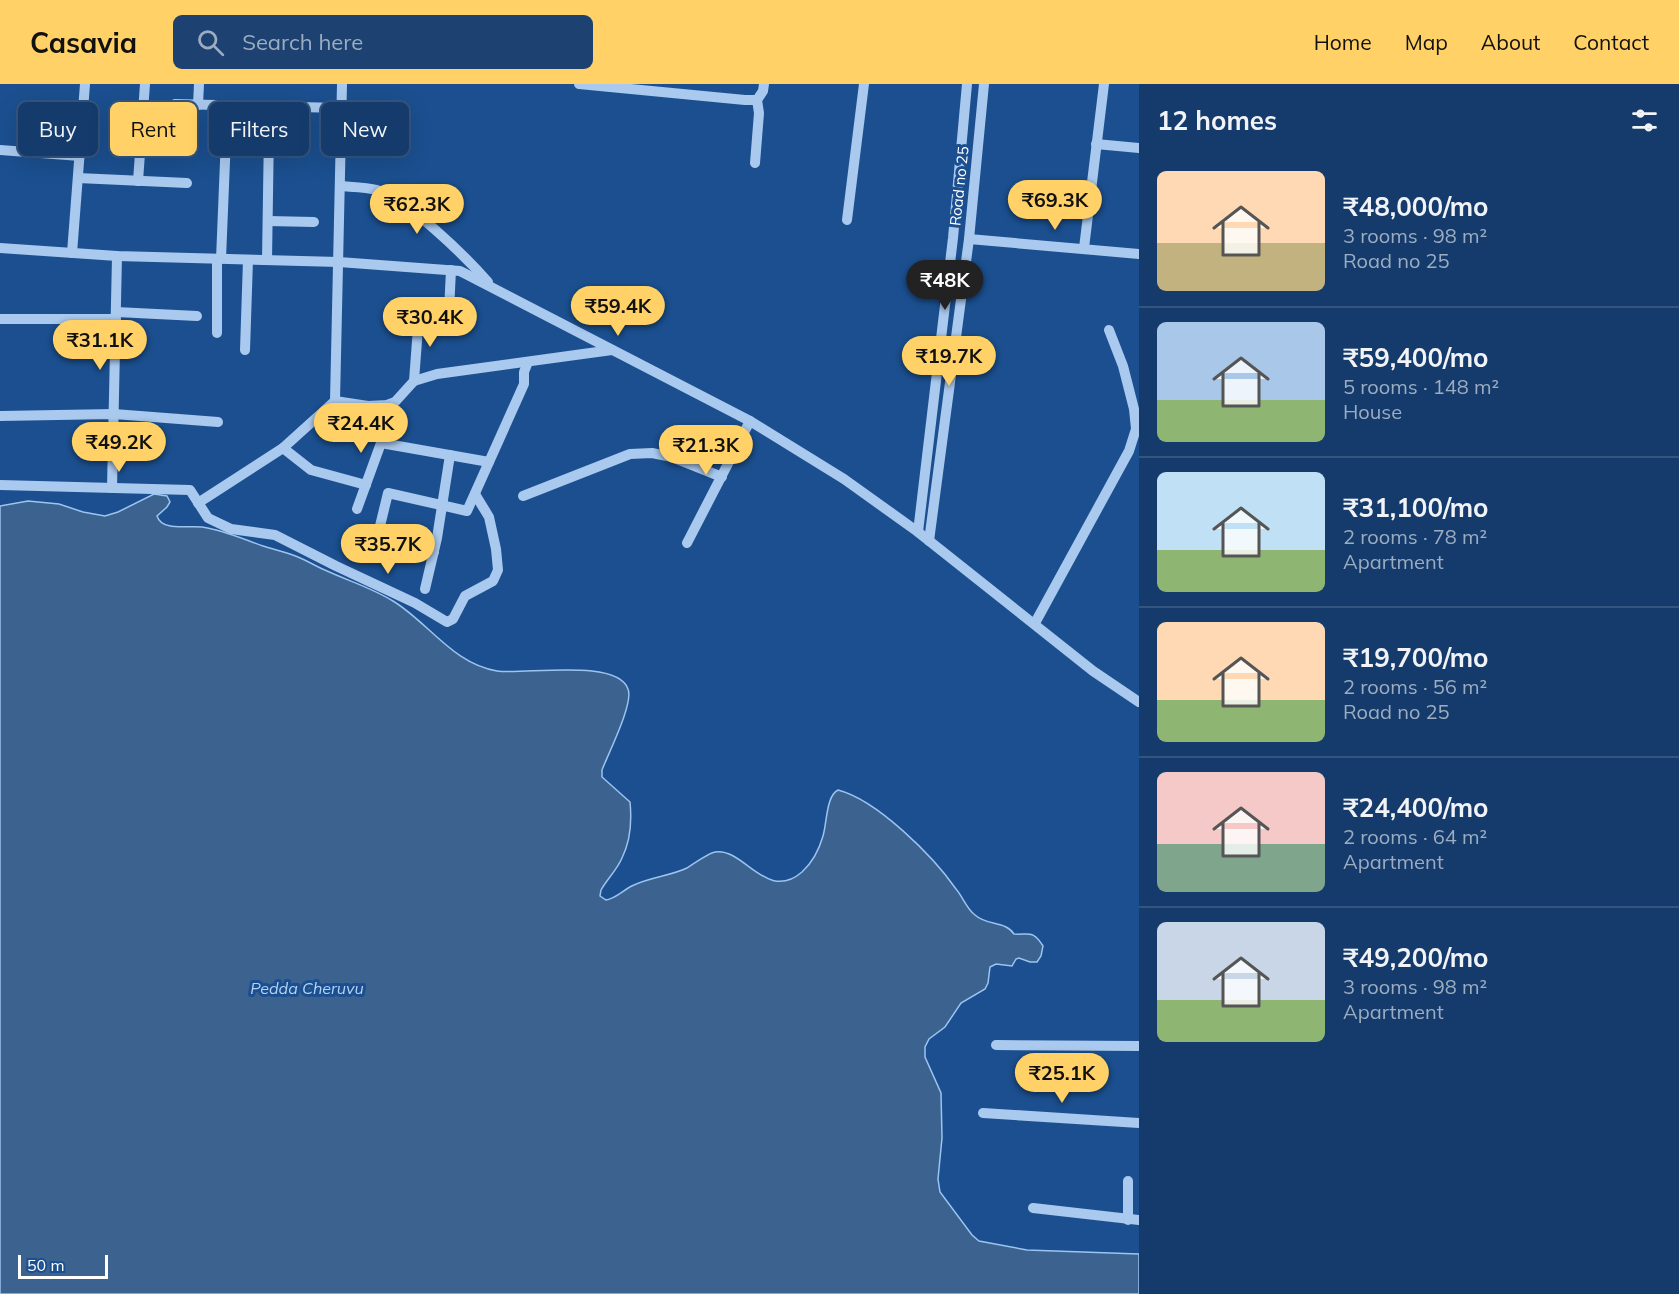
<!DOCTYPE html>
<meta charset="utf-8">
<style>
:root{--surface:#143b6b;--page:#1d4271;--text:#f1f3f6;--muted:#9dadc1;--line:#33557e;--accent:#ffd166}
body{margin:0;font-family:Mulish,sans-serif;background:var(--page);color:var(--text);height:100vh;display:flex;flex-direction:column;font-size:22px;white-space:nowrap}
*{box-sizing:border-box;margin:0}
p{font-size:20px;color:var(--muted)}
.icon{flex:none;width:33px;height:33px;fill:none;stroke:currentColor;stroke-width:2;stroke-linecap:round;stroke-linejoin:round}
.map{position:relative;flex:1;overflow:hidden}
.drawer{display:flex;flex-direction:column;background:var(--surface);width:540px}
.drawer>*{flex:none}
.banner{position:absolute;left:18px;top:18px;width:570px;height:54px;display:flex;gap:12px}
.scale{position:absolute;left:18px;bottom:15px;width:90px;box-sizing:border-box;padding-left:6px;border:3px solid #fff;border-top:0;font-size:16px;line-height:21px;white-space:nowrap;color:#fff;-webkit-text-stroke:4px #1b4f8f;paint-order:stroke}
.price{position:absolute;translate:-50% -51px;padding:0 14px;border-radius:21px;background:var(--accent);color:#111;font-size:20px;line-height:39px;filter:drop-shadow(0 2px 3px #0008)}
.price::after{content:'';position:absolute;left:50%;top:36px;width:18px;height:14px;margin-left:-9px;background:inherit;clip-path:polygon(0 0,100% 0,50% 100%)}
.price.current{background:#222;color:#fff}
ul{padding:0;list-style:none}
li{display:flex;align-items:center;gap:18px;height:150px;padding:0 18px}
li+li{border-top:2px solid var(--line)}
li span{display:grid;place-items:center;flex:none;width:168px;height:120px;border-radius:9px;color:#555}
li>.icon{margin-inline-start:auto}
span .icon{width:72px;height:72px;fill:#fffc;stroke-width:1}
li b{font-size:26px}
h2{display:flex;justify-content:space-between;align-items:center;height:72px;padding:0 18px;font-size:26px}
.tag{padding:0 21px;border-radius:9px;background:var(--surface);box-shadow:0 6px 24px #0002,0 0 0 2px var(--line);font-size:21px;line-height:54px}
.tag.current{background:var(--accent);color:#111}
header{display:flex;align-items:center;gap:36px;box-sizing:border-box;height:84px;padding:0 30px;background:var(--accent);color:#111}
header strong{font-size:28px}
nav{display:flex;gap:33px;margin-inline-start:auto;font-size:21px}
.search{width:420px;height:54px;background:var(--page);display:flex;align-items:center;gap:15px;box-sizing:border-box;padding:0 21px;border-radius:9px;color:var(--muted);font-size:22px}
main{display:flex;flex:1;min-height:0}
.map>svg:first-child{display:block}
</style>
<header>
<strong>Casavia</strong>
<div class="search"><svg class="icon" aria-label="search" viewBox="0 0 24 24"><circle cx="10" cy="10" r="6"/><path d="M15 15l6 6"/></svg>Search here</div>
<nav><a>Home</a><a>Map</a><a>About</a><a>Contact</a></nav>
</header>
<main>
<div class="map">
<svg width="1139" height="1210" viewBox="0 0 1139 1210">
<rect width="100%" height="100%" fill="#1b4f8f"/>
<!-- water -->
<path fill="#3c6290" stroke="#9cc4f0" stroke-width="1.5" d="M 154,410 L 167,412 L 170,418 L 167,423 L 157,432 C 162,448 189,441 202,443 C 223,446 243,455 263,462 C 275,466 287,468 298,473 C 308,477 317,483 327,487 C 349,497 372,504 393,517 C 429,539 453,580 497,587 C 524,591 617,574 628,605 C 634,619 608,670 602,686 L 602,693 L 630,718 C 632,738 631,756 622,774 C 617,786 607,795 601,806 L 600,812 L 606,816 C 617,814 624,805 634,801 C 651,793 670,792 687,784 C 693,780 709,769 715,768 C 744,763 766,819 802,788 C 813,778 819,766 823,752 C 827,739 826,712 838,706 C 877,716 933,772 956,805 C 963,813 966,824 975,831 C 987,842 1006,837 1014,850 C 1030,851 1033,846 1043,862 L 1041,872 L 1037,878 L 1030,878 L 1019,874 L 1016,875 L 1012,882 L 996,880 L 990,883 L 988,899 L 985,905 L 961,919 L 945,943 L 929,955 L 925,963 L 925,973 L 941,1009 L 942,1054 L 938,1095 L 940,1108 L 972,1151 L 979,1157 L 1027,1166 L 1139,1170 L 1139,1210 L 0,1210 L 0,422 L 28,417 L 59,420 L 83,428 L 105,432 L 118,428 Z"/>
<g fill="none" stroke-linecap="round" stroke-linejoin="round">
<!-- minor -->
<g stroke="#a9c9ee" stroke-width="10">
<path d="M 579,0 L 745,16 L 757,16 L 763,7 L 764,0"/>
<path d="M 175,20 L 342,24"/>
<path d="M 198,21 L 199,0"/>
<path d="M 1096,60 L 1139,64"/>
<path d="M 0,66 L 80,72"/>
<path d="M 755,79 L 759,29 L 757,16"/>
<path d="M 78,94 L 187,99"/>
<path d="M 138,97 L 145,0"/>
<path d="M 340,102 C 352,103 366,103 377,106 C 407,115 466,173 488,198"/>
<path d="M 847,136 L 864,0"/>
<path d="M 268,137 L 314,138"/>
<path d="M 969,155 L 1139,170"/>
<path d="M 0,164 L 117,172 L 339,178 L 460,187 L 750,337 L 844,395 L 918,448 L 1093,587 L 1139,618"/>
<path d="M 1084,164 L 1104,0"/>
<path d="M 72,169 L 85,0"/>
<path d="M 221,175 L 226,53"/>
<path d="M 267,176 L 269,46"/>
<path d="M 116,228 L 197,232"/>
<path d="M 404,229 L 447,231 L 449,227 L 451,186"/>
<path d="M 0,235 L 116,235"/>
<path d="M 217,249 L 217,175"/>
<path d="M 245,266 L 248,176"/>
<path d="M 414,297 L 419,230"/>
<path d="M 335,317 L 342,0"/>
<path d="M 0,332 L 114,330 L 218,338"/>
<path d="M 381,359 L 489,378"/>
<path d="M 283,364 L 311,386 L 366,401"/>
<path d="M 0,401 L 190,406 L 208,434 L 231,445 L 275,451 L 336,482 L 415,519 L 447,538 L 453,535 L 465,512 L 493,497 L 498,486 L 496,465 L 489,433 L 475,410"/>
<path d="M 112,404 L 117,172"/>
<path d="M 523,412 L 630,370 L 652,369 L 672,373 L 722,393"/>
<path d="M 198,419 L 283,364 L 335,317 L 368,322 L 387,321 L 395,318 L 414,297 L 437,290 L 612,266"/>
<path d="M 357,425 L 381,359 L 387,321"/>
<path d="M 918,448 L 953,154 L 967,0"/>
<path d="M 929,457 L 969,155 L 984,0"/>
<path d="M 687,459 L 750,337"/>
<path d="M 434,468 L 379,446 L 388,409 L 467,427 L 524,300 L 524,288 L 528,278"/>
<path d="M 425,505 L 437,454 L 450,371"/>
<path d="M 1035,539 L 1129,367 L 1136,345 L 1134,325 L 1123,282 L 1109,246"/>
<path d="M 996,961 L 1139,962"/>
<path d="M 983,1029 L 1139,1039"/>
<path d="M 1033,1124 L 1139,1136"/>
<path d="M 1128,1136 L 1128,1097"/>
</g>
</g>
<g text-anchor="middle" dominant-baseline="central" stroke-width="6" stroke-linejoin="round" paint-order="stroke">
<!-- street labels -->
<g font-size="15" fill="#fff" stroke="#1b4f8f">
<text transform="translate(959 102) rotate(-84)">Road no 25</text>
</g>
<!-- water labels -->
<g font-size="16" font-style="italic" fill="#b5d3f5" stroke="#1b4f8f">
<text x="307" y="904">Pedda Cheruvu</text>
</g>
</g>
</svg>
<div class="scale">50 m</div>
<b class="price" style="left:1055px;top:147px">₹69.3K</b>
<b class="price" style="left:417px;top:151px">₹62.3K</b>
<b class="price current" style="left:945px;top:227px">₹48K</b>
<b class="price" style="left:618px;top:253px">₹59.4K</b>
<b class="price" style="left:430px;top:264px">₹30.4K</b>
<b class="price" style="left:100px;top:287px">₹31.1K</b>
<b class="price" style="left:949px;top:303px">₹19.7K</b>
<b class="price" style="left:361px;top:370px">₹24.4K</b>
<b class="price" style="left:119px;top:389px">₹49.2K</b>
<b class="price" style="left:706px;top:392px">₹21.3K</b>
<b class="price" style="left:388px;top:491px">₹35.7K</b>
<b class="price" style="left:1062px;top:1020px">₹25.1K</b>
<div class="banner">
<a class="tag">Buy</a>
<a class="tag current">Rent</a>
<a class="tag">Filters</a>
<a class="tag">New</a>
</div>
</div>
<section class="drawer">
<h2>12 homes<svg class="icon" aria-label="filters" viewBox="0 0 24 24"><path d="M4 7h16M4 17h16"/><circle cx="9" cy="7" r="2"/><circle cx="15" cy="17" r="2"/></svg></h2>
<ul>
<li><span style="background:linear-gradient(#ffd9b3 60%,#c2b280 0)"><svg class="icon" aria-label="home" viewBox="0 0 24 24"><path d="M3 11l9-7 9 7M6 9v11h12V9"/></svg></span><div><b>₹48,000/mo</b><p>3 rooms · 98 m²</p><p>Road no 25</p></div></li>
<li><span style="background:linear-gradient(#a9c7e8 65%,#8fb573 0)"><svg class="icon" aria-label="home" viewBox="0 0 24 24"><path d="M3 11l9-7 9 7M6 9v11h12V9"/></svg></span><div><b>₹59,400/mo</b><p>5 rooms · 148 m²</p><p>House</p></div></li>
<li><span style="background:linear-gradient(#bfe0f5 65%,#8fb573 0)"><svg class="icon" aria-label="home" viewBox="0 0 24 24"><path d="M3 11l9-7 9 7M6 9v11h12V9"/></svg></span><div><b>₹31,100/mo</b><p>2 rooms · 78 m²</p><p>Apartment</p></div></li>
<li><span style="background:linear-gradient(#ffd9b3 65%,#8fb573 0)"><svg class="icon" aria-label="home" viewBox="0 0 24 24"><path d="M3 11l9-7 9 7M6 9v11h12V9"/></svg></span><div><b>₹19,700/mo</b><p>2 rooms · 56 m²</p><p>Road no 25</p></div></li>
<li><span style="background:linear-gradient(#f6c9c9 60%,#7fa58c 0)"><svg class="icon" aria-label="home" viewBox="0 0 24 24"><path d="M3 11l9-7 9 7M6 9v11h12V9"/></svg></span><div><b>₹24,400/mo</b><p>2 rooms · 64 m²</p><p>Apartment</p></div></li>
<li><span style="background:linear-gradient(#c9d6e8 65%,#8fb573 0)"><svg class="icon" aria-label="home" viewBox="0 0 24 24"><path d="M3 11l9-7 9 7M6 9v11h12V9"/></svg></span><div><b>₹49,200/mo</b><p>3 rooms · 98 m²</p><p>Apartment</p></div></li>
</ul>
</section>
</main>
